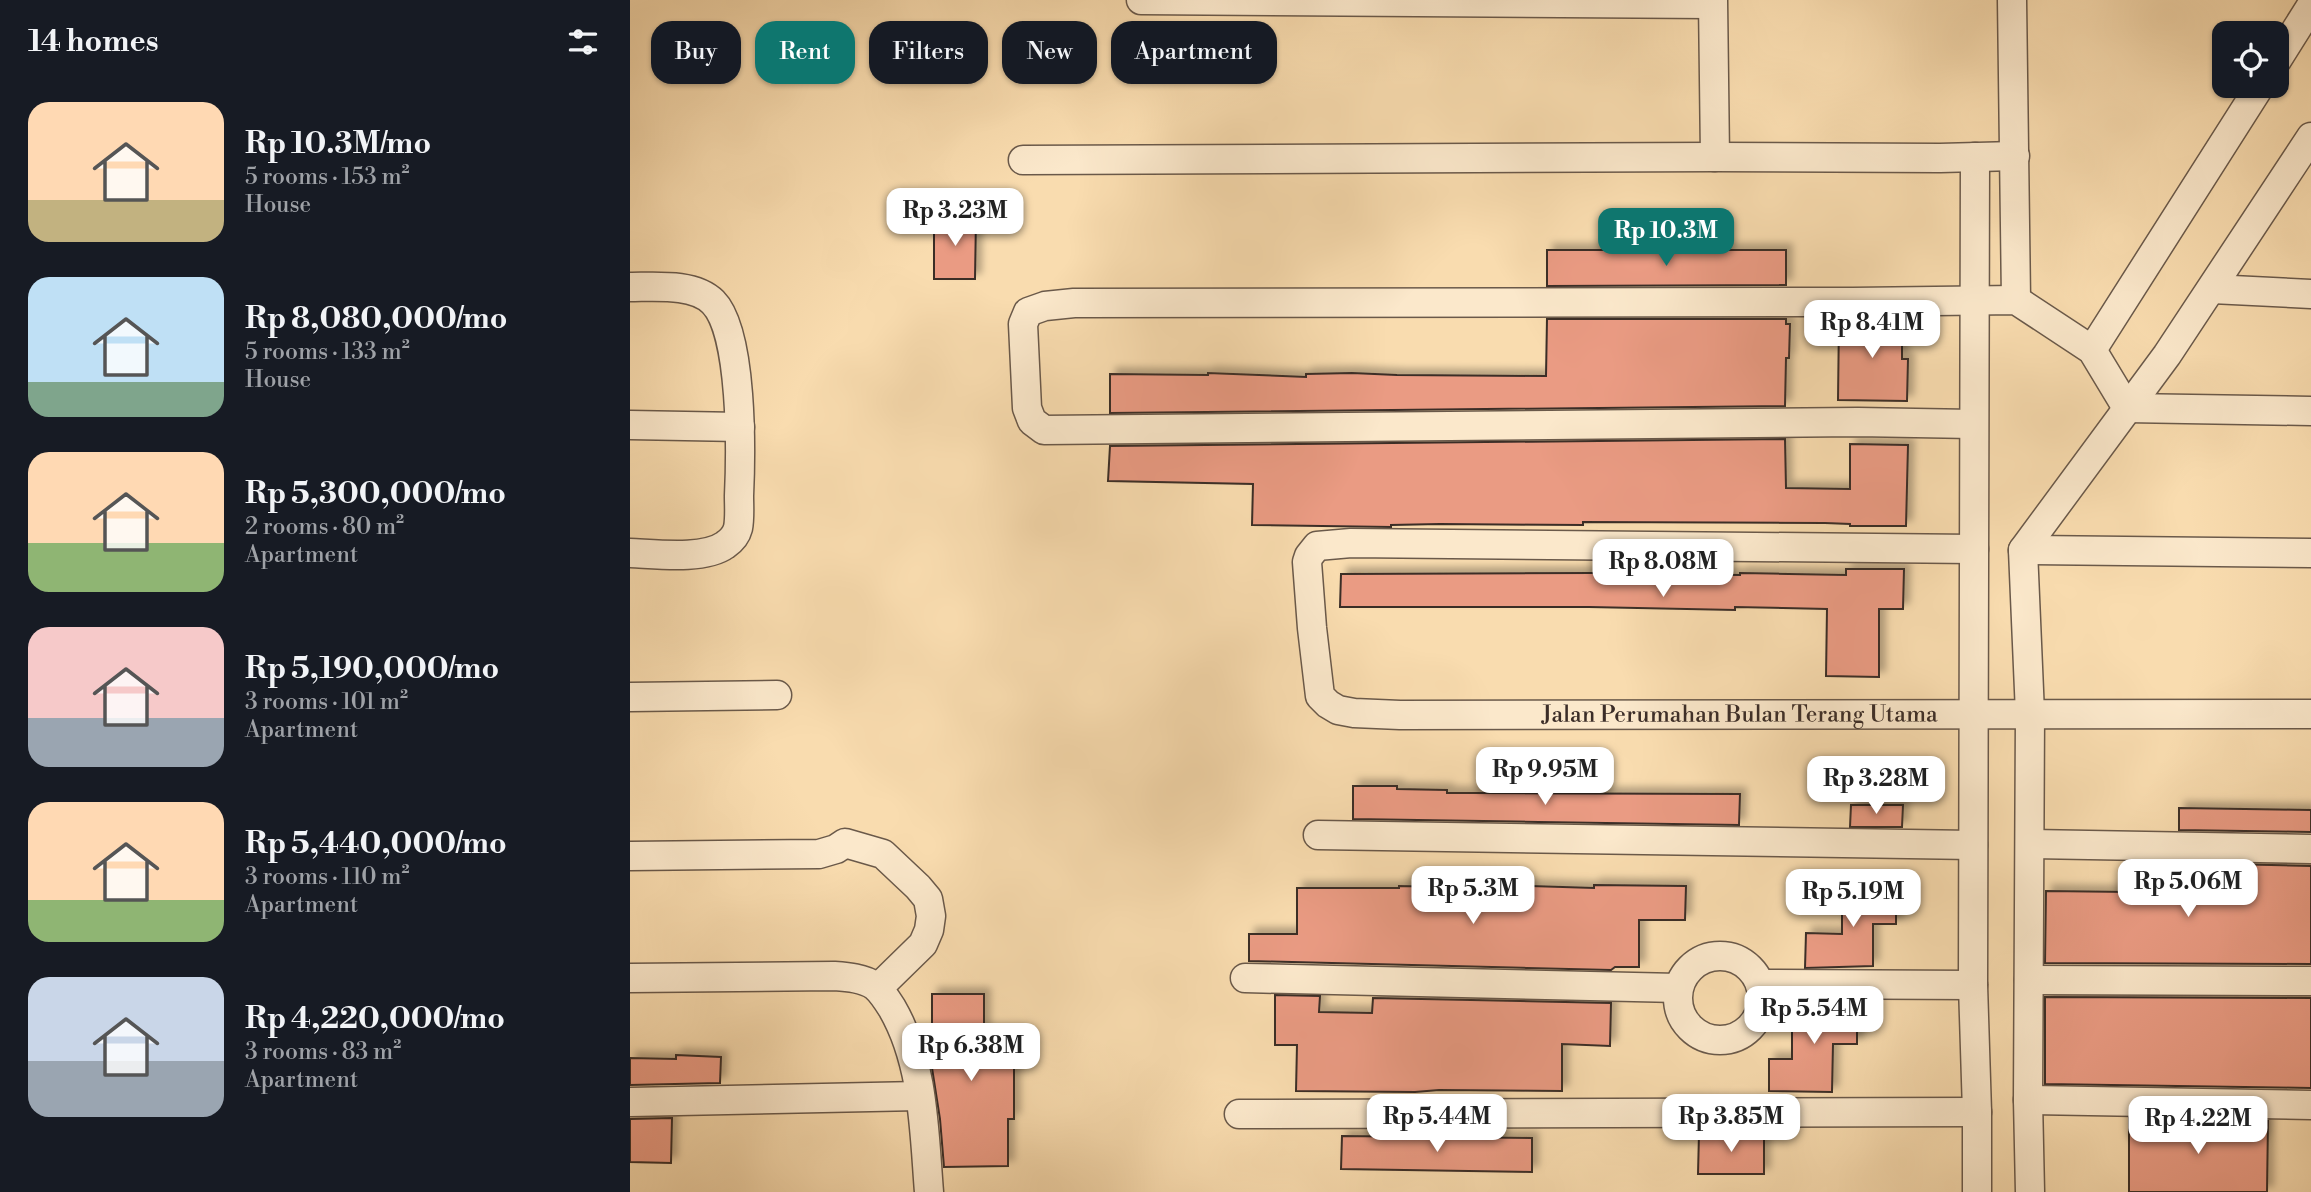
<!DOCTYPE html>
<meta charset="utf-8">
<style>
:root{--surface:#171b24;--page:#242831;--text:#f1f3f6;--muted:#9ea1a6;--accent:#0f766e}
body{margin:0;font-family:"Libre Bodoni",serif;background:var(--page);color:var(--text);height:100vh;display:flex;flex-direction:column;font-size:26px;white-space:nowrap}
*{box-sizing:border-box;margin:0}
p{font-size:23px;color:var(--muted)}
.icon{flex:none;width:38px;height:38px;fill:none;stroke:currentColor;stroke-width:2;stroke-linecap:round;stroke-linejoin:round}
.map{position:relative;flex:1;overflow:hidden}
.panel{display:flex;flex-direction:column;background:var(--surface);width:630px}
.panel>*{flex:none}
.hud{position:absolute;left:21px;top:21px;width:665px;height:63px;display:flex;gap:14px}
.fabs{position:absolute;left:1582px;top:21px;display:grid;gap:14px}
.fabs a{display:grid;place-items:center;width:77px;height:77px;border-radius:14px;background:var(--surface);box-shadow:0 2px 5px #0004;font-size:35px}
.price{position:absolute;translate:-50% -60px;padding:0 16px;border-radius:14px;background:#fff;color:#222;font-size:23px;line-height:46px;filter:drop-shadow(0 2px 4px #0008)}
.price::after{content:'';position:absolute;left:50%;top:42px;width:21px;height:16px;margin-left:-10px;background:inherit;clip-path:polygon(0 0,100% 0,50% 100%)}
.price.selected{background:var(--accent);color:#fff}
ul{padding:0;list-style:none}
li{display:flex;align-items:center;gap:21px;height:175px;padding:0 28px}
li span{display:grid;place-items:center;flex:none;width:196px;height:140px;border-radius:21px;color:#555}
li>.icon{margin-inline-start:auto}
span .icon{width:84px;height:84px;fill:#fffc;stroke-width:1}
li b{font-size:30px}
h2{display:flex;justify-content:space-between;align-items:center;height:84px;padding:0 28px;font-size:30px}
.tag{padding:0 24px;border-radius:21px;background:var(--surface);box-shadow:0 2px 5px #0004;font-size:24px;line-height:63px}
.tag.selected{background:var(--accent);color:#fff}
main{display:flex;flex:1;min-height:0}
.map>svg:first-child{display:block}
</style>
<main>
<section class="panel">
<h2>14 homes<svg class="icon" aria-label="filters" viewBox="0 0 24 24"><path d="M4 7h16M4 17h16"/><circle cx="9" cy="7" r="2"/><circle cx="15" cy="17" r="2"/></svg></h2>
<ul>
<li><span style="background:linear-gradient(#ffd9b3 70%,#c2b280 0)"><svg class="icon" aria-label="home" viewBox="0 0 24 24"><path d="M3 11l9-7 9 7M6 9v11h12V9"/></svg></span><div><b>Rp 10.3M/mo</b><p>5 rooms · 153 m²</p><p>House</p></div></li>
<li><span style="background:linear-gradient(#bfe0f5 75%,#7fa58c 0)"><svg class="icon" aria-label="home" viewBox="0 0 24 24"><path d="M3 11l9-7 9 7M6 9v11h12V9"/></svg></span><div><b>Rp 8,080,000/mo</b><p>5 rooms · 133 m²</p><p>House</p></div></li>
<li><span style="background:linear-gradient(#ffd9b3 65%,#8fb573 0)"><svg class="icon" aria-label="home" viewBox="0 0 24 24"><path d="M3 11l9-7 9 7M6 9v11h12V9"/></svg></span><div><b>Rp 5,300,000/mo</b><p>2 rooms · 80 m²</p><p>Apartment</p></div></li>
<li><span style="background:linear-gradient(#f6c9c9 65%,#9aa5b1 0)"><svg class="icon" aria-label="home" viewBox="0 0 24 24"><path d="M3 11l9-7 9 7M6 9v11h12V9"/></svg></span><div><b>Rp 5,190,000/mo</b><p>3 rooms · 101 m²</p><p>Apartment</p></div></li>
<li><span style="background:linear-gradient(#ffd9b3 70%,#8fb573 0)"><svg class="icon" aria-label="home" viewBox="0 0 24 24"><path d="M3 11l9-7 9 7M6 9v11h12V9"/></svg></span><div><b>Rp 5,440,000/mo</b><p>3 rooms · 110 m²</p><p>Apartment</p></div></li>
<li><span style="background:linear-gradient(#c9d6e8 60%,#9aa5b1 0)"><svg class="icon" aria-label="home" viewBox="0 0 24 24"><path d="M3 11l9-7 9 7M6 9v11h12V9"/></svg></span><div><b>Rp 4,220,000/mo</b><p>3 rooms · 83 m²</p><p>Apartment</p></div></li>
</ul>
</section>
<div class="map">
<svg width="1681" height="1192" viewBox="0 0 1681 1192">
<defs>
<filter id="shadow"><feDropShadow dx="6" dy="-6" stdDeviation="3.5" flood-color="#0004"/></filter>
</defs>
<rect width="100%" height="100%" fill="#f9dcaf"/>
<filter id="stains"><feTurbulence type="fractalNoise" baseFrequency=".00286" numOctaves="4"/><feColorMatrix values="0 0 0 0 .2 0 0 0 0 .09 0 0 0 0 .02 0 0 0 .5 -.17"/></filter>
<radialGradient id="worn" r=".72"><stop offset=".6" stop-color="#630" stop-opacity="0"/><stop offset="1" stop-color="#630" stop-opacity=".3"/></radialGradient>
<!-- building -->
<g fill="#ea9b83" stroke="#3b2d28" stroke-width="2" filter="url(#shadow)">
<path d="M 304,217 L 346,217 L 345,279 L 304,279 Z"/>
<path d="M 917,250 L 1156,250 L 1156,285 L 917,286 Z"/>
<path d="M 1272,318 L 1272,359 L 1278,359 L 1277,401 L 1208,400 L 1209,319 Z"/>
<path d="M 917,319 L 1156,319 L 1156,324 L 1160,324 L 1159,358 L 1156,358 L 1155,406 L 480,413 L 480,374 L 578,375 L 578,373 L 676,377 L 676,374 L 722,373 L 767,375 L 916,376 Z"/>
<path d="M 1155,439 L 1156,488 L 1220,489 L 1220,444 L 1278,445 L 1276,526 L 1220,526 L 1220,524 L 1195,523 L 953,522 L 953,525 L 810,524 L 761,525 L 761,527 L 622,525 L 623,484 L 478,481 L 480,446 Z"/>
<path d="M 1216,569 L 1274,569 L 1273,609 L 1249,609 L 1249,677 L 1196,676 L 1197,609 L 1105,607 L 1105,610 L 959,607 L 710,607 L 711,574 L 964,573 L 1110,575 L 1110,573 L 1216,575 Z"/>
<path d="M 723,786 L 767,786 L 767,789 L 817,790 L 817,793 L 840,793 L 1110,794 L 1109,825 L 723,819 Z"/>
<path d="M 1221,805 L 1273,805 L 1272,827 L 1220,827 Z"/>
<path d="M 1549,808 L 1681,810 L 1681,832 L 1549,830 Z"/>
<path d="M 1549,863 L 1681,866 L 1681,964 L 1415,963 L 1416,891 L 1500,892 L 1500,882 L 1548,883 Z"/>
<path d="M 864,885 L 964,888 L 964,885 L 1056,886 L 1055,920 L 1009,920 L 1009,967 L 985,967 L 981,970 L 619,961 L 619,934 L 667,934 L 667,888 L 769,888 L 769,886 L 864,888 Z"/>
<path d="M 1212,887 L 1266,888 L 1266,924 L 1243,924 L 1243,966 L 1175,968 L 1176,933 L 1212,934 Z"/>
<path d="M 302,994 L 354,994 L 354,1036 L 384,1036 L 384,1119 L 378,1119 L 378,1166 L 314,1167 L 310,1119 L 302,1068 Z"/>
<path d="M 645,995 L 690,996 L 689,1012 L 742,1013 L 743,998 L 981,1003 L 980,1046 L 932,1044 L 932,1091 L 809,1090 L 785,1092 L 666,1091 L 667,1045 L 645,1045 Z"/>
<path d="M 1415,997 L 1681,998 L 1681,1088 L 1415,1084 Z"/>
<path d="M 1175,1001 L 1227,1001 L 1227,1044 L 1203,1044 L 1202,1092 L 1139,1091 L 1139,1059 L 1162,1059 L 1162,1007 L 1175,1007 Z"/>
<path d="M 46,1055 L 91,1057 L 90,1083 L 0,1085 L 0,1058 L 46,1059 Z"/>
<path d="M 42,1118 L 41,1163 L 0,1162 L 0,1119 Z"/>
<path d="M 1499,1118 L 1638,1121 L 1637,1192 L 1499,1192 Z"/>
<path d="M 1069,1134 L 1134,1135 L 1134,1174 L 1068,1174 Z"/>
<path d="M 712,1136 L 902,1138 L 902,1172 L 711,1169 Z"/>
</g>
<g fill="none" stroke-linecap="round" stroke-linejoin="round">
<defs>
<g id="minor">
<path d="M 511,0 L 1082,4"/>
<path d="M 1083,0 L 1085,157"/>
<path d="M 1382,0 L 1386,300"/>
<path d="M 1647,60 L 1681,6"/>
<path d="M 1345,157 L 1343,985 L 1347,1112 L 1347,1192"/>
<path d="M 393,160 L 1085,157 L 1310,158 L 1385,156"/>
<path d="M 0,287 C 25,287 64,283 83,302 C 113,332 111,453 109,496 C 109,506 110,518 108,528 C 106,536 101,541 95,545 C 74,560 26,554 0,553"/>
<path d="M 1582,289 L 1681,294"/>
<path d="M 1462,350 L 1630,86"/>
<path d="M 1343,424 L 1228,422 L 414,430 L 402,421 L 397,408 L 393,324 L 398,312 L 415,306 L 444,303 L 1223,302 L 1386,300 L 1462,350 L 1497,408 L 1681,411"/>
<path d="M 0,425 L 110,427"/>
<path id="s1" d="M 1344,549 L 721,543 L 687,546 L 679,556 L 677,562 L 682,628 L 690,696 L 698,704 L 708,710 L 724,713 L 770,715 L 1681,714"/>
<path d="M 1393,550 L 1681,553"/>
<path d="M 0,697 L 147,695"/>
<path d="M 688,835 L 1343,845"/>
<path d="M 1400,844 L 1681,849"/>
<path d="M 0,856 L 189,854 L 206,849 L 215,843 L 253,854 L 288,887 L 298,899 L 301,916 L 299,930 L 293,944 L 248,988"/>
<circle cx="1090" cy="998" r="42"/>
<path d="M 0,978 L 204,976 C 218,977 233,978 245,986 C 252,992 257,1000 262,1008 C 294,1063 294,1130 299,1192"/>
<path d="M 615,978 L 1048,988"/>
<path d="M 1399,980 L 1681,981"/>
<path d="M 1131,984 L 1343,985"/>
<path d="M 1398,1100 L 1681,1105"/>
<path d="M 0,1102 L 289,1096"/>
<path d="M 609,1114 L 1347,1112"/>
<path d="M 1400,1192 L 1398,1100 L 1400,714 L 1393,550 L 1537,355 L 1681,137"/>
</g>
</defs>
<!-- minor casing -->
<use href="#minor" stroke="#6a594a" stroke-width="31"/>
<!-- minor -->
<use href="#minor" stroke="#fbe8cb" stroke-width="28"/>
</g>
<g text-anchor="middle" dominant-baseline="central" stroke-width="6" stroke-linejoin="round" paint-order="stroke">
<!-- street labels -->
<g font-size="23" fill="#3b2d28" stroke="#fbe8cb">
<text stroke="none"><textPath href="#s1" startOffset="1236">Jalan Perumahan Bulan Terang Utama</textPath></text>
</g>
</g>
<rect width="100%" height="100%" filter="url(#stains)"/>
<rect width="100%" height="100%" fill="url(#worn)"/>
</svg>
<div class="fabs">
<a><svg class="icon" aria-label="locate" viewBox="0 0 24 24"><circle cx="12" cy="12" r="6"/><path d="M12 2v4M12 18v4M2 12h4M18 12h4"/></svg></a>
</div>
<b class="price" style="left:325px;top:248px">Rp 3.23M</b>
<b class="price selected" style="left:1036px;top:268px">Rp 10.3M</b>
<b class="price" style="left:1242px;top:360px">Rp 8.41M</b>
<b class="price" style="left:1033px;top:599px">Rp 8.08M</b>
<b class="price" style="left:915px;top:807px">Rp 9.95M</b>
<b class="price" style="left:1246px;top:816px">Rp 3.28M</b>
<b class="price" style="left:1558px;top:919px">Rp 5.06M</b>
<b class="price" style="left:843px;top:926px">Rp 5.3M</b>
<b class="price" style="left:1223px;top:929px">Rp 5.19M</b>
<b class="price" style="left:1184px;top:1046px">Rp 5.54M</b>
<b class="price" style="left:341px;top:1083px">Rp 6.38M</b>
<b class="price" style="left:807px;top:1154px">Rp 5.44M</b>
<b class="price" style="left:1101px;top:1154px">Rp 3.85M</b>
<b class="price" style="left:1568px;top:1156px">Rp 4.22M</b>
<div class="hud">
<a class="tag">Buy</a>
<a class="tag selected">Rent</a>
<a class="tag">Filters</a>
<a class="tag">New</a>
<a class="tag">Apartment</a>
</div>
</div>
</main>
